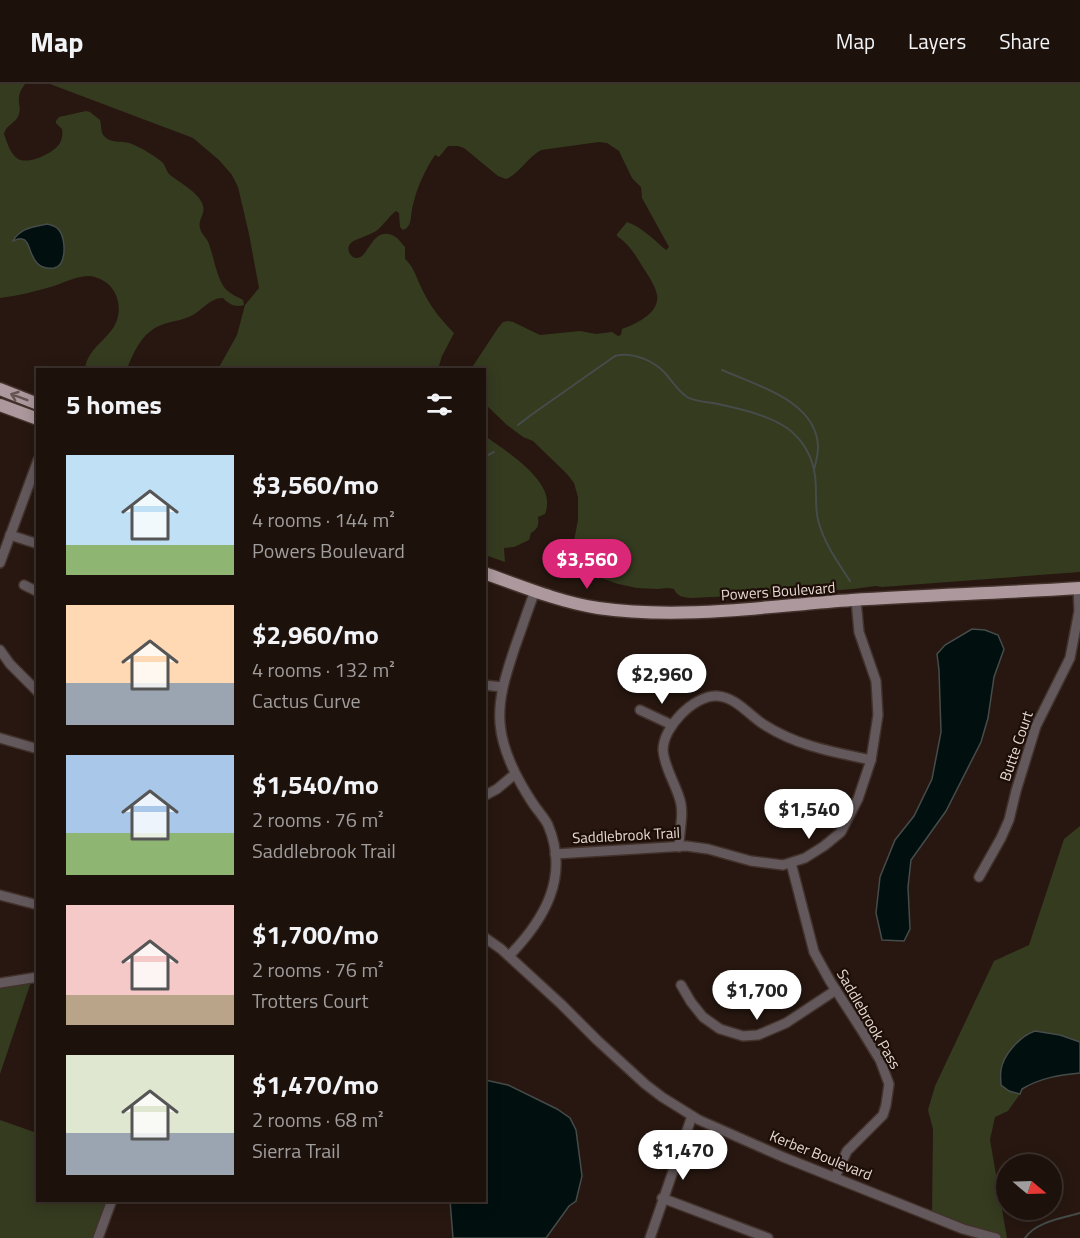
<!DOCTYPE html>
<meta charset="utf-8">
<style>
:root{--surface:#1d110c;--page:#2a1f1a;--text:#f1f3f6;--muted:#a09d9d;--line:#3b312d;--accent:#db2777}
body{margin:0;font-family:"Titillium Web",sans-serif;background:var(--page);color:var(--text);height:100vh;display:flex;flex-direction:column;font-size:22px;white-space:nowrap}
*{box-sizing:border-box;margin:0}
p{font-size:20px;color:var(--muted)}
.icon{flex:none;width:33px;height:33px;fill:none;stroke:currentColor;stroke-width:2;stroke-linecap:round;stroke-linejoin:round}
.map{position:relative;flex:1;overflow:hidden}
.panel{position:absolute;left:36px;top:284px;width:450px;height:834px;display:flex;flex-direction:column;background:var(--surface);border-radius:0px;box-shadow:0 3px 15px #0003,0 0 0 2px var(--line)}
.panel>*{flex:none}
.needle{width:39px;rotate:109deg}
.fabs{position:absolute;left:996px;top:1070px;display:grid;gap:12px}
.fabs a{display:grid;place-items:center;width:66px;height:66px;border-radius:50%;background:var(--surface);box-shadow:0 3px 15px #0003,0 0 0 2px var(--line);font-size:30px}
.price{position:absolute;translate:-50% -51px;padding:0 14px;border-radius:21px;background:#fff;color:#222;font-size:20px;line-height:39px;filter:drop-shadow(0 2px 3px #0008)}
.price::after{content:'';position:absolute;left:50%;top:36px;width:18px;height:14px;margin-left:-9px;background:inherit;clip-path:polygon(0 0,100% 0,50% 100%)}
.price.on{background:var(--accent);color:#fff}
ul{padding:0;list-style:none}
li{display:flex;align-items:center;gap:18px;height:150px;padding:0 30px}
li span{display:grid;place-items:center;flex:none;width:168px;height:120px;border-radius:0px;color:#555}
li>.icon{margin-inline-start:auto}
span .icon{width:72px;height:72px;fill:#fffc;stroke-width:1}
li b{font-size:26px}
h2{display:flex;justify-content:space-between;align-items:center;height:72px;padding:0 30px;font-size:26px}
header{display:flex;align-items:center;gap:36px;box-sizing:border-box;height:84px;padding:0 30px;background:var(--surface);border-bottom:2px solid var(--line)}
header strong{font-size:28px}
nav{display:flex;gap:33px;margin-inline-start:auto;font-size:21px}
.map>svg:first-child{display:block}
</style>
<header>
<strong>Map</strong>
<nav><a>Map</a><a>Layers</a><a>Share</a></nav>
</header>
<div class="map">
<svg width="1080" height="1154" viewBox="0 0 1080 1154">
<rect width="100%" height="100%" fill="#271710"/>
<!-- green -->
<g fill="#353b1f">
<path d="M 0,0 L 25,0 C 22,4 19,9 19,14 C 18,20 21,24 19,30 C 16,40 6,40 4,50 C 7,58 10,70 18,75 C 29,81 54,69 60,59 C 62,55 63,50 62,45 L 56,39 L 56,37 L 59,33 L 86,27 L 90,28 L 100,36 C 102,42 100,49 105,53 C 112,60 123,56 132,60 C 140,63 157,73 163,79 C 166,83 166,87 170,91 C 179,98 191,104 199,114 C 210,129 197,133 200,144 C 201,150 207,154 209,160 C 214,174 216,191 224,203 C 228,209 238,213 243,216 L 244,221 C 235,224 229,220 223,214 C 211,213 201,227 191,232 C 183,236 173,237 164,240 C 143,247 135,265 127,285 L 85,285 C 88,262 110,256 117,236 C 120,227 119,217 115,209 C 110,199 100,193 89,192 C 78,192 65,198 54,202 C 36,207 18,212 0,214 Z"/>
<path d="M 50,0 L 1080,0 L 1080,488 L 882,503 L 876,502 L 853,505 L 812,508 L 691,514 C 682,513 678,513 674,505 L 668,504 L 658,505 L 637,504 L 618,500 L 587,489 L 579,482 L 574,475 L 572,467 L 578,436 L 578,413 L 574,399 L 567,390 L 533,357 L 523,353 L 507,341 L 485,320 L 484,285 L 471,285 L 498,244 L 503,238 L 508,237 L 513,238 L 540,251 L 580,247 L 596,250 L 612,248 L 618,252 L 621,251 L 622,245 C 636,240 660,229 657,211 C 655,201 649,193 644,185 C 636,172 630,161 617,152 L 617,150 L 627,138 C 642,143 654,156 666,166 L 669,163 L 642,114 L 641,103 L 632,94 L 619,67 L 607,59 L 599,58 L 541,66 C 528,73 518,91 506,95 L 498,92 L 464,64 L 458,62 L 448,62 L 439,73 L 435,71 C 425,86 417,103 413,121 C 410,130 413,143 403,146 L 400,143 L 399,129 L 396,127 C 388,133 384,141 376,147 C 370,151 353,156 351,159 C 348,162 348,164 349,168 C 352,175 359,176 364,170 C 371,161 377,145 392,151 C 398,153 401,159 405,163 L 405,175 C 414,183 416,193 421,203 C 429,221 441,236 454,249 L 442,272 L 438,285 L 218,285 L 237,251 L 245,221 L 259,204 L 249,150 L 238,103 L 232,91 L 219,76 L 193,54 Z"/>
<path d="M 485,352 C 503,365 550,394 547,421 C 547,424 546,427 545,430 L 538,433 C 539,441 538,445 531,449 L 529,456 L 514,463 L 504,464 L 505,478 L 485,471 Z"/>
<path d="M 1080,742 L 1080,958 L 1060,951 L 1007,970 L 1001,986 L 1001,1001 L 1009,1007 L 1020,1010 L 1008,1027 L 995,1033 L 990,1056 L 1007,1154 L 995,1154 L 932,1132 L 933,1045 L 928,1026 L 935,1002 L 994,877 L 1029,861 L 1064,755 Z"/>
<path d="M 32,895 L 0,990 L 0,899 Z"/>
<path d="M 0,1036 L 37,1049 L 38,1116 L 112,1116 L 98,1154 L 0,1154 Z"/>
</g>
<!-- water -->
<g fill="#010f0f" stroke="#454c4a" stroke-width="1.5">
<path d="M 47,140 C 52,141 56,142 59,146 C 66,154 67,182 54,184 C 27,187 33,156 22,155 C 19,154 16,156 13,157 C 20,144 33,143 47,140 Z"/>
<path d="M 972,545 L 985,546 L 998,551 L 1004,565 L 994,593 L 988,634 L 981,658 L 946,727 L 911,776 L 908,803 L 910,845 L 904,857 L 882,856 L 876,829 L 880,793 L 895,756 L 914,732 L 932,695 L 941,648 L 939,586 L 937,570 L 945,561 Z"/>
<path d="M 1035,947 L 1060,951 L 1080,958 L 1080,989 C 1059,991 1040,994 1022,1005 L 1020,1010 L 1009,1007 L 1001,1001 C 1001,997 1000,991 1001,986 C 1003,971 1020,952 1035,947 Z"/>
<path d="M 485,996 L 508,1001 L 557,1025 L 570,1034 L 576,1046 L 582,1092 L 576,1117 L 569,1122 L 546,1154 L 453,1154 L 450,1116 L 484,1116 Z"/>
</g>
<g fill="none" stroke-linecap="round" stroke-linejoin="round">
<!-- stream -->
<g stroke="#454c4a" stroke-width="2">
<path d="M 722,286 C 756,301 817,317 818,363 C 818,371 816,378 814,386"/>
<path d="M 518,341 L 531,331 L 615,272 C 632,267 654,277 665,289 C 672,297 678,307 687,313 C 696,318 708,318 718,320 C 741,325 768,331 787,344 C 801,354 811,370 814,386 C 818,402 814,420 818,436 C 824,459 837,477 850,497"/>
<path d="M 484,373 L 494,368"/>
<path d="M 1025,1154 C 1035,1138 1063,1134 1080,1129"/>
</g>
<defs>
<g id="minor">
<path d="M 10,451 L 38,460"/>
<path d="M 0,479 L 38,376"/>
<path d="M 24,501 L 38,508"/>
<path d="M 0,566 L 10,580 L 38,608"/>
<path d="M 484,601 L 502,603"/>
<path d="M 640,626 L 672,641"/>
<path d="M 0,654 L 38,665"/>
<path d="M 484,712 L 497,705 L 515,690"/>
<path d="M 679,763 C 679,747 685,728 679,713 C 674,697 664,682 663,666 C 663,643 694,611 717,612 C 736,613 749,631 763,640 C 797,662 833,668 871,676"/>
<path d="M 555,770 L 686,762 L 708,765 L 751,777 L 783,781 L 805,774 L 824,762 L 841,748 L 858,715 L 871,676 L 878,631 L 876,597 L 859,548 L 856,516"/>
<path d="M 791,779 L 814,868 L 830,897 L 861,945 L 880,976 L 889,1000 L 886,1021 L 883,1031 L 847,1067 L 835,1093"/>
<path d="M 979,793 L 1001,754 L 1009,736 L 1016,707 L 1036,642 L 1070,574 L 1079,527 L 1078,504"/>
<path d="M 0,811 L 38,821"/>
<path d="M 484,853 L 501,865 L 561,920 L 597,956 L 645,1000 L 662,1013 L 699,1036 L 783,1073 L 963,1145 L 996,1154"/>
<path d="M 509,872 C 544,836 570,793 548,741 C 544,733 537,726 532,718 C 517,695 502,667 500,639 C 498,612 507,588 515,563 C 522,544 528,525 535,507"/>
<path d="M 0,899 L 38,893"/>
<path d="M 681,901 L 691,918 L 703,933 L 720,945 L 743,952 L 758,951 L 786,939 L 836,906"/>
<path d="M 662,1114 L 768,1154"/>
<path d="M 98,1154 L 112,1116"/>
<path d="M 650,1154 L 692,1032"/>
</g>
<g id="major">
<path d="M 0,305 L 38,320"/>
<path d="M 0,321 L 38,335"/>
<path d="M 484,489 C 521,502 559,518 598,524 C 682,536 768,522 852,516 C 928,511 1004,509 1080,504"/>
</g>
</defs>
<!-- minor casing -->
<use href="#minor" stroke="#42322b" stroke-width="12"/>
<!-- major casing -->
<use href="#major" stroke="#42322b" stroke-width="15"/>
<!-- minor -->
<use href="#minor" stroke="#63595c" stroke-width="9"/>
<!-- major -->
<use href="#major" stroke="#ac989d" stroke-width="12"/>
</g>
<!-- one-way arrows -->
<defs><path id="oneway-shaft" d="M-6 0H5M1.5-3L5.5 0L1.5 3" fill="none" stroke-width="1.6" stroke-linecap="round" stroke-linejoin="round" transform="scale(1.5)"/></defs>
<use stroke="#645352" href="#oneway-shaft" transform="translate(19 313) rotate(-159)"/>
<g text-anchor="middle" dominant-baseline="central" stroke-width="4.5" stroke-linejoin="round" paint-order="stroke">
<!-- street labels -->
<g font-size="15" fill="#e5d9d4" stroke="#1d0e08">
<text transform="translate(778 507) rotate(-4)">Powers Boulevard</text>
<text transform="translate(1016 662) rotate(-71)">Butte Court</text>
<text transform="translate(626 751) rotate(-3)">Saddlebrook Trail</text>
<text transform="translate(869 935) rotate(60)">Saddlebrook Pass</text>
<text transform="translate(821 1071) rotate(22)">Kerber Boulevard</text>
</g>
</g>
</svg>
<div class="fabs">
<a><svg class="needle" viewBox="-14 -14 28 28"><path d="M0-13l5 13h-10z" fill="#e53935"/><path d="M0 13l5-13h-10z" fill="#a09d9d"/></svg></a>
</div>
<b class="price on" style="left:587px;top:506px">$3,560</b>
<b class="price" style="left:662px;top:621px">$2,960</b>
<b class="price" style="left:809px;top:756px">$1,540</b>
<b class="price" style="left:757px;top:937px">$1,700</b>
<b class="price" style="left:683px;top:1097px">$1,470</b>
<section class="panel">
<h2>5 homes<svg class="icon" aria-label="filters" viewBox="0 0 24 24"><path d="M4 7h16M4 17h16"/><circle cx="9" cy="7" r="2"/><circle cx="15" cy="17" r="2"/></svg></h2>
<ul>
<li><span style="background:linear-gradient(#bfe0f5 75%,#8fb573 0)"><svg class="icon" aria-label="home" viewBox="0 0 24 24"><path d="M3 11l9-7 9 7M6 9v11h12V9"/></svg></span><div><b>$3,560/mo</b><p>4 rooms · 144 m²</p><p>Powers Boulevard</p></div></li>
<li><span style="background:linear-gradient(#ffd9b3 65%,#9aa5b1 0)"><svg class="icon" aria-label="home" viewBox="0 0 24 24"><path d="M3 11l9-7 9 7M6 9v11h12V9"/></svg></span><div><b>$2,960/mo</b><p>4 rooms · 132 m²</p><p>Cactus Curve</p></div></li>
<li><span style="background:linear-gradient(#a9c7e8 65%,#8fb573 0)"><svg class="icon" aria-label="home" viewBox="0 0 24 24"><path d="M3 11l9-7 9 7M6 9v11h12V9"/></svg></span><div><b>$1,540/mo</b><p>2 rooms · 76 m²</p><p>Saddlebrook Trail</p></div></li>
<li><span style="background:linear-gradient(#f6c9c9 75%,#b9a48a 0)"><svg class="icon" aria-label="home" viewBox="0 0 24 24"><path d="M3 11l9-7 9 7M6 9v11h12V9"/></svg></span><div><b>$1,700/mo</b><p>2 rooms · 76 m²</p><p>Trotters Court</p></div></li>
<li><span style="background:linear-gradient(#dfe7d0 65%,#9aa5b1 0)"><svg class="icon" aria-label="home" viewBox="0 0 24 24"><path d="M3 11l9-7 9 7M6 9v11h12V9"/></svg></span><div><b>$1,470/mo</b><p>2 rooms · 68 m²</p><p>Sierra Trail</p></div></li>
</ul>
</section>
</div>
